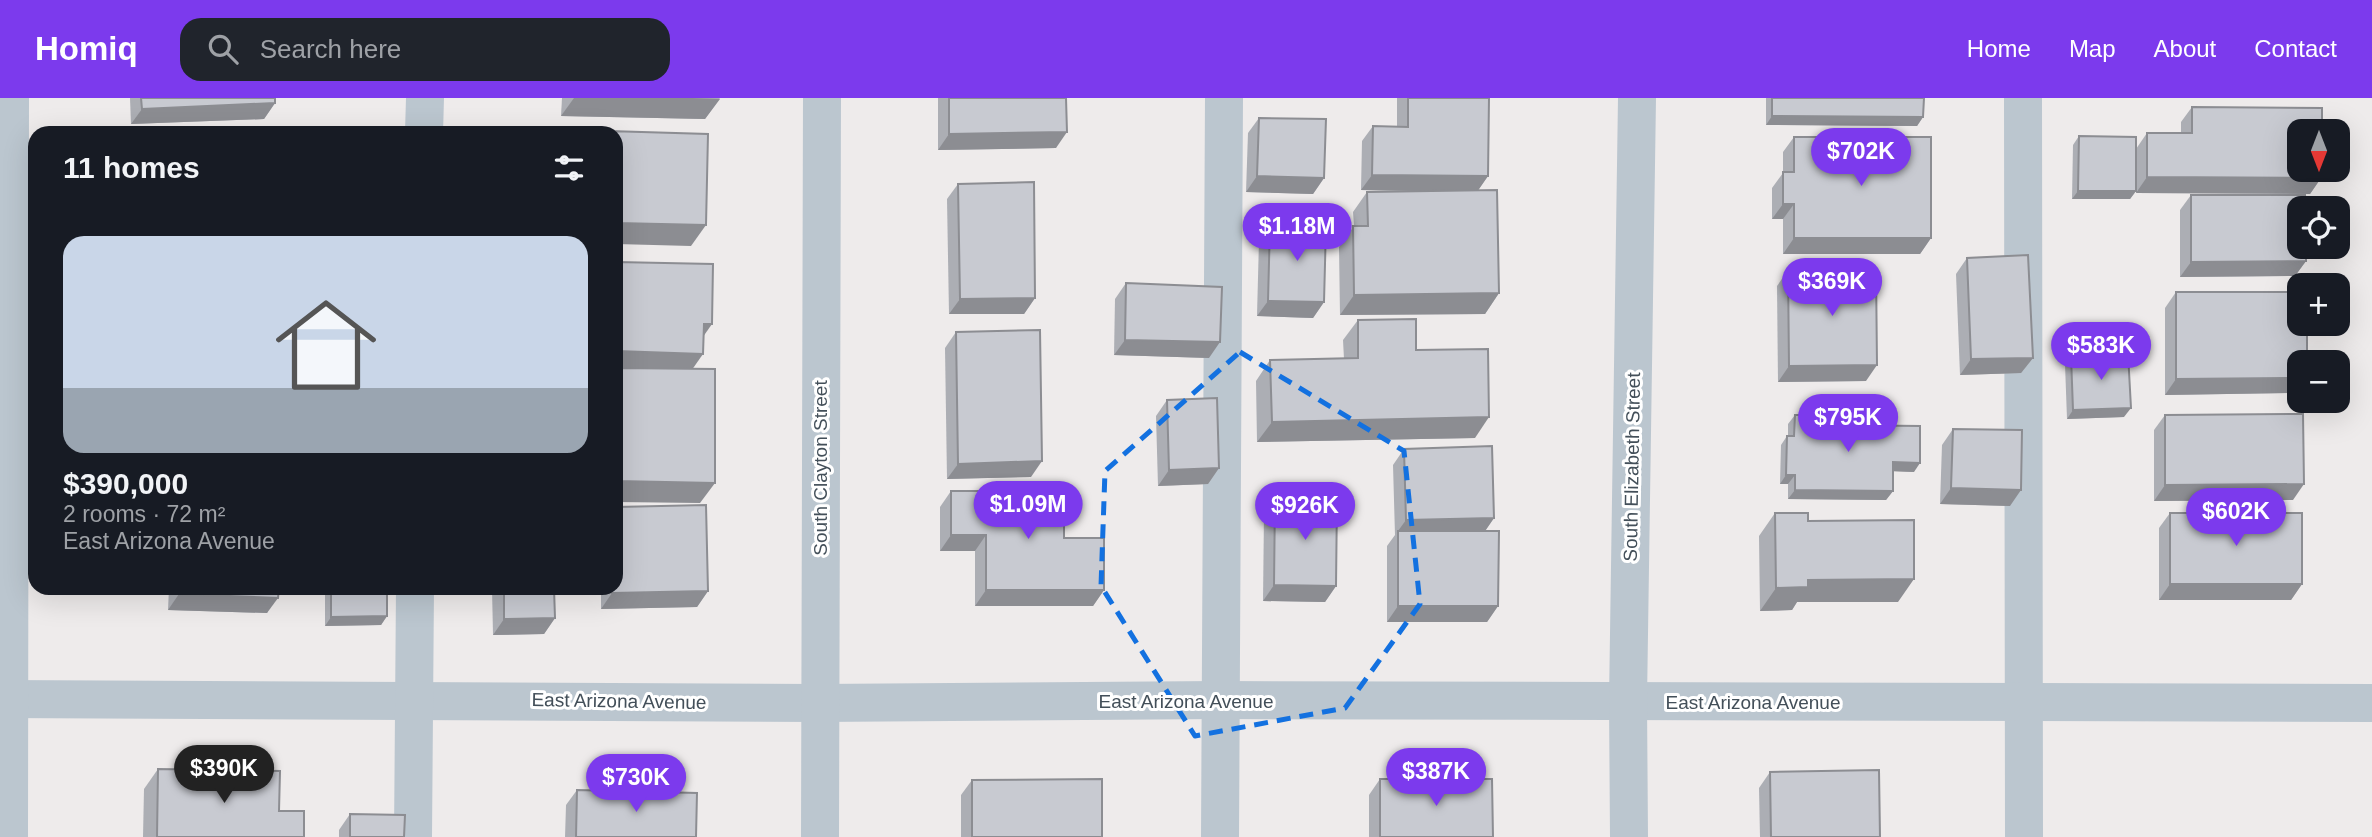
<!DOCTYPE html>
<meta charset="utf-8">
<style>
:root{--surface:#171b24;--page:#20242c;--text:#f1f3f6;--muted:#9ea1a6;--line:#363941;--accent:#7c3aed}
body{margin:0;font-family:Helvetica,sans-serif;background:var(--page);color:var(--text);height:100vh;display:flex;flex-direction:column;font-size:26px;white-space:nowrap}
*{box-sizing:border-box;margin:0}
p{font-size:23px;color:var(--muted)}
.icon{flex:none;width:38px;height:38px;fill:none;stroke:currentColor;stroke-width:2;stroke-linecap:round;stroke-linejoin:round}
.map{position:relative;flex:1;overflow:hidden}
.panel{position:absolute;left:28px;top:28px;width:595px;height:469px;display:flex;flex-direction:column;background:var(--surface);border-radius:21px;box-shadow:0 7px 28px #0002}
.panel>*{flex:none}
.needle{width:46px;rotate:180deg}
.fabs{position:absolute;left:2287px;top:21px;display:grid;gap:14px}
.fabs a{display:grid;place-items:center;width:63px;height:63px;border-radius:14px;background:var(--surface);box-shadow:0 7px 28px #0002;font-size:35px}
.price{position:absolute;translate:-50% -60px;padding:0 16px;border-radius:24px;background:var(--accent);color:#fff;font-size:23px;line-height:46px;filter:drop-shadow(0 2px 4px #0008)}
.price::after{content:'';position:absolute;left:50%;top:42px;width:21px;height:16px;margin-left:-10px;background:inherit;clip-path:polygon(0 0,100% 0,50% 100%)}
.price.on{background:#222;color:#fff}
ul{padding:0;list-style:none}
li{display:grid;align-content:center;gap:14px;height:371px;padding:0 35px}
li+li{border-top:2px solid var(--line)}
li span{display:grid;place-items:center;height:217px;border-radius:21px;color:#555}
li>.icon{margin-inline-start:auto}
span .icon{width:126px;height:126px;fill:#fffc;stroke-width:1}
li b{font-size:30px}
h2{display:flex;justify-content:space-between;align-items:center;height:84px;padding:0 35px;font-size:30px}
header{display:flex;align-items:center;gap:42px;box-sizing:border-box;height:98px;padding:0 35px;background:var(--accent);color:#fff}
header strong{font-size:33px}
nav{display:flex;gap:38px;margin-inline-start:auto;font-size:24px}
.search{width:490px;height:63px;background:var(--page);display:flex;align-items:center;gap:18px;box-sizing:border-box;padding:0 24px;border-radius:21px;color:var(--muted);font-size:26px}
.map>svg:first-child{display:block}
</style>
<header>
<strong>Homiq</strong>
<div class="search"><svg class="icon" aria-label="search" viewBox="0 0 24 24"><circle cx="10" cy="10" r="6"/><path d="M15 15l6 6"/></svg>Search here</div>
<nav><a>Home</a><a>Map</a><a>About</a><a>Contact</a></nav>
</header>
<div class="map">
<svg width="2372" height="739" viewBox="0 0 2372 739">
<rect width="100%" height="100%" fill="#eeebeb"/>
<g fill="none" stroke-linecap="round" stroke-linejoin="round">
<!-- minor -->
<g stroke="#bbc6cf" stroke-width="38">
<path d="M 2023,0 L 2024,739"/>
<path d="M 424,35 L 425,0"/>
<path d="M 0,601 L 819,605 L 1220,602 L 2372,605"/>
<path d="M 9,739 L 10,0"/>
<path d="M 413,739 L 415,490"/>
<path d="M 820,739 L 822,0"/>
<path d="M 1220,739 L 1224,0"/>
<path d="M 1629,739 L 1628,603 L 1637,0"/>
</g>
</g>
<!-- wall -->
<g fill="#acaeb4">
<path d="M 130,0 L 275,0 L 275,5 L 264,21 L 131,26 Z"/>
<path d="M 562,0 L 720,0 L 705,21 L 561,18 Z"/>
<path d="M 938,0 L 1066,0 L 1056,50 L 938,52 Z"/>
<path d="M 1397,0 L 1489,0 L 1488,78 L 1478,92 L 1499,195 L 1485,216 L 1340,217 L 1339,149 L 1354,128 L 1353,114 L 1367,94 L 1412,93 L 1361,92 L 1362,43 L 1373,28 L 1397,28 Z"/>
<path d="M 1766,0 L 1924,0 L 1923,19 L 1917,28 L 1766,27 Z"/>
<path d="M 2192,9 L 2321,80 L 2310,96 L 2136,95 L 2136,51 L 2147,35 L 2181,35 L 2181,24 Z"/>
<path d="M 1259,20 L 1324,80 L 1313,96 L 1246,94 L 1248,35 Z"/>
<path d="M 2079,38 L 2136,93 L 2130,101 L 2072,101 L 2073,47 Z"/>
<path d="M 1794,39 L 1931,140 L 1920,156 L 1783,156 L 1783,121 L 1772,121 L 1772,90 L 1783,75 L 1783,54 Z"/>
<path d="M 958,86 L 1035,200 L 1024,216 L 949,216 L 947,101 Z"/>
<path d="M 2191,97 L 2306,163 L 2295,178 L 2180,179 L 2180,112 Z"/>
<path d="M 1270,126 L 1324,204 L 1313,220 L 1257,218 L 1259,142 Z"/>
<path d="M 1967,160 L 2033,260 L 2021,275 L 1960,277 L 1956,176 Z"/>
<path d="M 1788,172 L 1866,283 L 1778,284 L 1777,188 Z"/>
<path d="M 1126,185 L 1209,260 L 1114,257 L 1115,201 Z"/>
<path d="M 2176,194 L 2296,295 L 2165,297 L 2165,210 Z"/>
<path d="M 1358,222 L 1416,252 L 1475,340 L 1257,344 L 1256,283 L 1270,262 L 1344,261 L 1343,242 Z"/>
<path d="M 956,234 L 1031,379 L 947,381 L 945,250 Z"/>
<path d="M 2071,258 L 2124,319 L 2067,321 L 2065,266 Z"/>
<path d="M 1167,302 L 1219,370 L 1208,386 L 1158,388 L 1156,318 Z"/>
<path d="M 1795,317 L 1830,327 L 1914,374 L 1893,373 L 1893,393 L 1886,402 L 1788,401 L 1788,386 L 1780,386 L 1781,347 L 1787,338 L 1788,338 L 1788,326 Z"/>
<path d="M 2165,317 L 2293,402 L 2154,403 L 2154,332 Z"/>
<path d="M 1953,331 L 2010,408 L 1940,406 L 1942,347 Z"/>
<path d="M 1404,351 L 1494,420 L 1485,433 L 1498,508 L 1487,524 L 1387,524 L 1387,448 L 1395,437 L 1393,367 Z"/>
<path d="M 951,393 L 1064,440 L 1104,492 L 1093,508 L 975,508 L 975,453 L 940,453 L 940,409 Z"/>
<path d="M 1275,399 L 1336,488 L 1325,504 L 1263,503 L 1264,415 Z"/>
<path d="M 1775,415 L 1808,423 L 1898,504 L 1797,504 L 1792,512 L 1760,513 L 1759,438 Z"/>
<path d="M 2170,415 L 2302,486 L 2291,502 L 2159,502 L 2159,430 Z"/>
<path d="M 169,490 L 279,490 L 267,515 L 168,512 Z"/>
<path d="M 325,490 L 387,490 L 387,518 L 381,527 L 325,528 Z"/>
<path d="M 492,490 L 554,490 L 555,520 L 544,536 L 493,537 Z"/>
<path d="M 601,490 L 616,490 L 708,493 L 697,509 L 601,511 Z"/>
<path d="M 158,671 L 279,713 L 304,739 L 143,739 L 144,691 Z"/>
<path d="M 1770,674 L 1880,739 L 1760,739 L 1759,690 Z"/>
<path d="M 1380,681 L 1493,739 L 1369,739 L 1369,697 Z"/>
<path d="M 972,682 L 1102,739 L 961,739 L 961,697 Z"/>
<path d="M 577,692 L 696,739 L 565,739 L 566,707 Z"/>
<path d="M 350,716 L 404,739 L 339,739 L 339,732 Z"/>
</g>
<!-- shaded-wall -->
<g fill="#8c8d92">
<path d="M 574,0 L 692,0 L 720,1 L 705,21 L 561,18 Z"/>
<path d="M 275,5 L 264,21 L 131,26 L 142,11 Z"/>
<path d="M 1772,18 L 1923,19 L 1917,28 L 1766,27 Z"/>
<path d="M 1067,34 L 1056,50 L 938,52 L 949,36 Z"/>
<path d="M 1372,77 L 1488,78 L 1477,94 L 1361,92 Z"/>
<path d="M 1257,78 L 1324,80 L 1313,96 L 1246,94 Z"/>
<path d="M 2147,79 L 2321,80 L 2310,96 L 2136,95 Z"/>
<path d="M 2078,93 L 2136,93 L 2130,101 L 2072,101 Z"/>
<path d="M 1783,106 L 1794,106 L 1783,121 L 1772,121 Z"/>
<path d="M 616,125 L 706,127 L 691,148 L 616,146 Z"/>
<path d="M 1794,140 L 1931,140 L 1920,156 L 1783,156 Z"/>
<path d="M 2306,163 L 2295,178 L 2180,179 L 2191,164 Z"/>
<path d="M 1499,195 L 1485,216 L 1340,217 L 1354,197 Z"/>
<path d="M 1035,200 L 1024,216 L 949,216 L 960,201 Z"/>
<path d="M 1268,203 L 1324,204 L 1313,220 L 1257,218 Z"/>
<path d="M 704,226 L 712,226 L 698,246 Z"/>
<path d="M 1125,242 L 1220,244 L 1209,260 L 1114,257 Z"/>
<path d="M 616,253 L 703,256 L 689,276 L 616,274 Z"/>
<path d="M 2033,260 L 2021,275 L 1960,277 L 1971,261 Z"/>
<path d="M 1877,267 L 1866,283 L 1778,284 L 1789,268 Z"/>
<path d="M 2300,280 L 2300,290 L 2296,295 L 2165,297 L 2176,281 Z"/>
<path d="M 2131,310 L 2124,319 L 2067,321 L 2073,312 Z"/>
<path d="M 1489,319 L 1475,340 L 1257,344 L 1272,324 Z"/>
<path d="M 1042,363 L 1031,379 L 947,381 L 958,366 Z"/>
<path d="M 1893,364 L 1920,365 L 1914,374 L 1887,373 Z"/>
<path d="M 1219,370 L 1208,386 L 1158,388 L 1169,372 Z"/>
<path d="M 1786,377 L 1795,377 L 1788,386 L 1780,386 Z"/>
<path d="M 616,383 L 715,385 L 700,405 L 616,404 Z"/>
<path d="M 2304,386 L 2293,402 L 2154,403 L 2165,387 Z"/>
<path d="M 1951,390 L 2021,392 L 2010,408 L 1940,406 Z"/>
<path d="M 1795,392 L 1893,393 L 1886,402 L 1788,401 Z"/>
<path d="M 1494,420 L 1483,436 L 1398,433 L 1406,422 Z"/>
<path d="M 951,437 L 986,437 L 975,453 L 940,453 Z"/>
<path d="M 1914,481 L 1898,504 L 1797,504 L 1792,512 L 1760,513 L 1776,490 L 1808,482 Z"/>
<path d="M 2170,486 L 2302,486 L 2291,502 L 2159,502 Z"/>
<path d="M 1274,487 L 1336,488 L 1325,504 L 1263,503 Z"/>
<path d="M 986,492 L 1104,492 L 1093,508 L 975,508 Z"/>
<path d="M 708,493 L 697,509 L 601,511 L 612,495 Z"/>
<path d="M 179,496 L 278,500 L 267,515 L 168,512 Z"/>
<path d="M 1398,508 L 1498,508 L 1487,524 L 1387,524 Z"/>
<path d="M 387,518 L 381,527 L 325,528 L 331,519 Z"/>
<path d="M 555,520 L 544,536 L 493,537 L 504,521 Z"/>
</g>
<!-- building -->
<g fill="#c8cad1" stroke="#8c8d92" stroke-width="2">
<path d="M 141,0 L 275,0 L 275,5 L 142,11 Z"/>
<path d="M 949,0 L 1066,0 L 1067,34 L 949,36 Z"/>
<path d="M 1408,0 L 1489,0 L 1488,78 L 1372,77 L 1373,28 L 1408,29 Z"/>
<path d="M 1772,0 L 1924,0 L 1923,19 L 1772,18 Z"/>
<path d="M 2192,9 L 2322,10 L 2322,33 L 2300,33 L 2300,72 L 2322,72 L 2321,80 L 2147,79 L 2147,35 L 2192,35 Z"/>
<path d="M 1259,20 L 1326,21 L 1324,80 L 1257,78 Z"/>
<path d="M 575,32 L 708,36 L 706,127 L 616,125 L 616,35 L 575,35 Z"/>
<path d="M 154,33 L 248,35 L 154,35 Z"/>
<path d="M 2079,38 L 2136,39 L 2136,93 L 2078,93 Z"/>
<path d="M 1794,39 L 1931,39 L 1931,140 L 1794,140 L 1794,106 L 1783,106 L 1783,74 L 1794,74 Z"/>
<path d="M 1034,84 L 1035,200 L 960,201 L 958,86 Z"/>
<path d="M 1497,92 L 1499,195 L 1354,197 L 1353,128 L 1368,128 L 1367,94 Z"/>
<path d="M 2191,97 L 2305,97 L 2306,110 L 2300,110 L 2300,149 L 2306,149 L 2306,163 L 2191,164 Z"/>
<path d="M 1270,126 L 1326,128 L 1324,204 L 1268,203 Z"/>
<path d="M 2028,157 L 2033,260 L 1971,261 L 1967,160 Z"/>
<path d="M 616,164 L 713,166 L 712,226 L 704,226 L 703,256 L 616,253 Z"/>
<path d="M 1876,171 L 1877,267 L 1789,268 L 1788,172 Z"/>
<path d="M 1126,185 L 1222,189 L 1220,244 L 1125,242 Z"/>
<path d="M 2176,194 L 2300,194 L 2300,226 L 2307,226 L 2307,264 L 2300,264 L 2300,280 L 2176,281 Z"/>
<path d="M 1416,221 L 1416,252 L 1488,251 L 1489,319 L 1272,324 L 1270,262 L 1358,260 L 1358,222 Z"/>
<path d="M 1040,232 L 1042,363 L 958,366 L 956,234 Z"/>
<path d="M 2128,255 L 2131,310 L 2073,312 L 2071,258 Z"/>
<path d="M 616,270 L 715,271 L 715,385 L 616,383 Z"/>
<path d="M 1217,300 L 1219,370 L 1169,372 L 1167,302 Z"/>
<path d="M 2303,316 L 2304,386 L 2165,387 L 2165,317 Z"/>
<path d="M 1795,317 L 1830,317 L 1830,327 L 1920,328 L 1920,365 L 1893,364 L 1893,393 L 1795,392 L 1795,377 L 1786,377 L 1787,338 L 1794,338 Z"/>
<path d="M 1953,331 L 2022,332 L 2021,392 L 1951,390 Z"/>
<path d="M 1492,348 L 1494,420 L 1406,422 L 1404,351 Z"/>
<path d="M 951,393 L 1064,393 L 1064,440 L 1104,440 L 1104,492 L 986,492 L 986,437 L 951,437 Z"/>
<path d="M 1275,399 L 1337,400 L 1336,488 L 1274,487 Z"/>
<path d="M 706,407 L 708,493 L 612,495 L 612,490 L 616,490 L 616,409 Z"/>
<path d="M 1775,415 L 1808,415 L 1808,423 L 1914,422 L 1914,481 L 1808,482 L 1808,489 L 1776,490 Z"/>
<rect x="2170" y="415" width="132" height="71"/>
<path d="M 1398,433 L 1499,433 L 1498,508 L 1398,508 Z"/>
<path d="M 179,490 L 279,490 L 278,500 L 179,496 Z"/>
<path d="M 331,490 L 387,490 L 387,518 L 331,519 Z"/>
<path d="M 504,490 L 554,490 L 555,520 L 504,521 Z"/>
<path d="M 158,671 L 280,673 L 279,713 L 304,713 L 304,739 L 157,739 Z"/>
<path d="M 1879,672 L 1880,739 L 1771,739 L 1770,674 Z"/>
<path d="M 1102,681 L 1102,739 L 972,739 L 972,682 Z"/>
<path d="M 1380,681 L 1492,681 L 1493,739 L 1380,739 Z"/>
<path d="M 577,692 L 697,695 L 696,739 L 576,739 Z"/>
<path d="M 350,716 L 405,717 L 404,739 L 350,739 Z"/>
</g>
<!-- marked area -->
<path fill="none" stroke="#1371e0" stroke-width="5" stroke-dasharray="14 9" stroke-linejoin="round" d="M 1240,254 L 1404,353 L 1420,506 L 1345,610 L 1195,638 L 1101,488 L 1105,373 Z"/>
<g text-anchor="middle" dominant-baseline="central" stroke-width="6" stroke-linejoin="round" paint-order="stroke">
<!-- street labels -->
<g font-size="19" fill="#434f59" stroke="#fff">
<text transform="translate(1632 369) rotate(-89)">South Elizabeth Street</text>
<text transform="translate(820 370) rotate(-90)">South Clayton Street</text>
<text transform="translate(619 603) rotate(1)">East Arizona Avenue</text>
<text x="1186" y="603">East Arizona Avenue</text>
<text x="1753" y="604">East Arizona Avenue</text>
</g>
</g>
</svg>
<div class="fabs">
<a><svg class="needle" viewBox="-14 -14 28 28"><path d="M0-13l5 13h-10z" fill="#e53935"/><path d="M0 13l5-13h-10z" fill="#9ea1a6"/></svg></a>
<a><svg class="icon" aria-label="locate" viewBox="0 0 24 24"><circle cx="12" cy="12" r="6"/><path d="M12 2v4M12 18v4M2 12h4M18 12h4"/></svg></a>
<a>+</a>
<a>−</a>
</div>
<b class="price" style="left:1861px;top:90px">$702K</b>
<b class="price" style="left:1297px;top:165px">$1.18M</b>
<b class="price" style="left:1832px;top:220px">$369K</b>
<b class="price" style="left:2101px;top:284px">$583K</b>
<b class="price" style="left:1848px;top:356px">$795K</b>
<b class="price" style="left:1028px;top:443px">$1.09M</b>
<b class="price" style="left:1305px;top:444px">$926K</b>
<b class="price" style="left:2236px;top:450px">$602K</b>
<b class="price on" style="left:224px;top:707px">$390K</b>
<b class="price" style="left:1436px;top:710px">$387K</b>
<b class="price" style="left:636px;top:716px">$730K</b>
<section class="panel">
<h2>11 homes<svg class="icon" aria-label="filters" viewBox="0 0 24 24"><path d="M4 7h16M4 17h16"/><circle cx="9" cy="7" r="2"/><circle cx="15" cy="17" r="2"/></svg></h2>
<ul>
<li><span style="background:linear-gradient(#c9d6e8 70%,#9aa5b1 0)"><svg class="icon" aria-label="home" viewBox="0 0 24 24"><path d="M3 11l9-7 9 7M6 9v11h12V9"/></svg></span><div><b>$390,000</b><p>2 rooms · 72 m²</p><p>East Arizona Avenue</p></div></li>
</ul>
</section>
</div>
